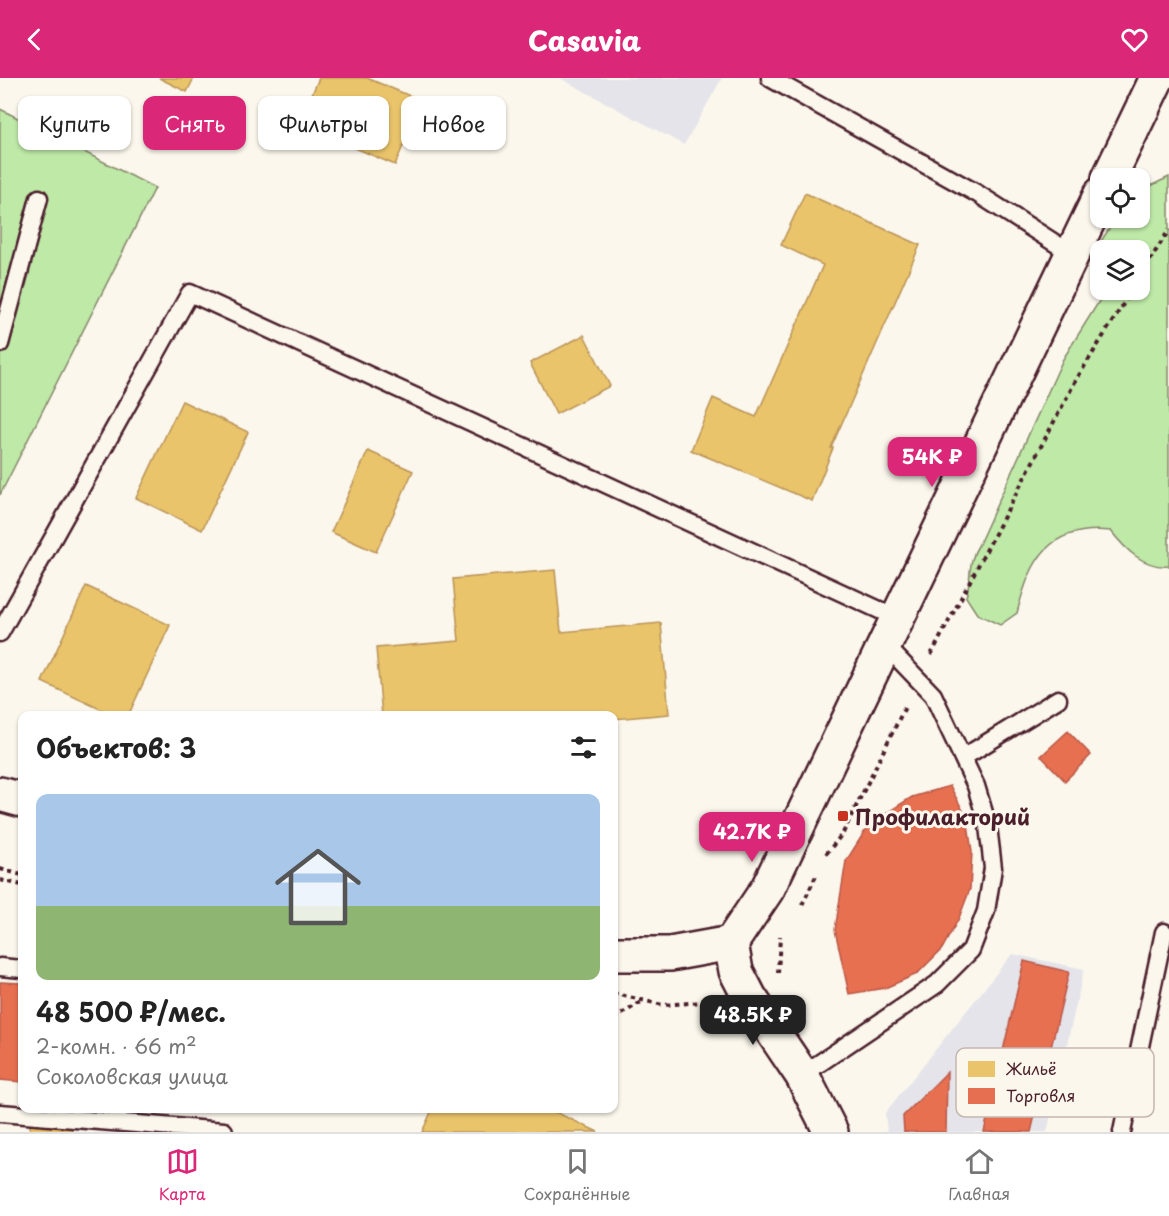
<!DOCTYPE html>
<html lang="ru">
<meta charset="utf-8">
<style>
:root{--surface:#fff;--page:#f2f2f2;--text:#222;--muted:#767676;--line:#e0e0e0;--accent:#db2777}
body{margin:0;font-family:"Playpen Sans",sans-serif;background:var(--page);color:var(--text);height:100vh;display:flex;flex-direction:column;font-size:22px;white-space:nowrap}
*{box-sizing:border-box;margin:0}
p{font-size:20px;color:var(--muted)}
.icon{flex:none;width:33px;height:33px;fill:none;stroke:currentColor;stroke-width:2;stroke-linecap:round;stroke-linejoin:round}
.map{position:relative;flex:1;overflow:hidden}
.sheet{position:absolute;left:18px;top:633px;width:600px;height:402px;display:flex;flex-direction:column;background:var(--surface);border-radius:12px;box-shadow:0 2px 4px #0004}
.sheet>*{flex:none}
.guide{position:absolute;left:18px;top:18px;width:600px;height:54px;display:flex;gap:12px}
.controls{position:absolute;left:1090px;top:90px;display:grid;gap:12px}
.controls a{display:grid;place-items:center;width:60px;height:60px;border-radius:12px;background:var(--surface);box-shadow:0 2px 4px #0004;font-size:30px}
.price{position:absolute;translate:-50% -51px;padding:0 14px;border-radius:12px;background:var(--accent);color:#fff;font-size:20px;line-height:39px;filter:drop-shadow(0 2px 3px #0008)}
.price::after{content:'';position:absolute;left:50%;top:36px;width:18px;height:14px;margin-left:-9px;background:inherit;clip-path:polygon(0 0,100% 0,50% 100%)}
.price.current{background:#222;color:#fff}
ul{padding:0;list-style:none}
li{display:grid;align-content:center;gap:12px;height:318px;padding:0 18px}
li span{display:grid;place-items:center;height:186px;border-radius:12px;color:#555}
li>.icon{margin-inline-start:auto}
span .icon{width:108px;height:108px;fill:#fffc;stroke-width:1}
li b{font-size:26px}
h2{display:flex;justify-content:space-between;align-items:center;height:72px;padding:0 18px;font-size:26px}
.pill{padding:0 21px;border-radius:12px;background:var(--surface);box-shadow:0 2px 4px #0004;font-size:21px;line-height:54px}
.pill.current{background:var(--accent);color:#fff}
header{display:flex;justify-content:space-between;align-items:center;height:78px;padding:0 18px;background:var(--accent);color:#fff;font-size:27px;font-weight:800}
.tabs{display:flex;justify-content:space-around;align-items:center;height:84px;border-top:2px solid var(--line);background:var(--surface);font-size:16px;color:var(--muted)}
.tabs a{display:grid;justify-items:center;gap:3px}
.tabs .current{color:var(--accent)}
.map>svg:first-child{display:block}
</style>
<header><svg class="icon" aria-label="back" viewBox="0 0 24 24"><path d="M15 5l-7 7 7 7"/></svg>Casavia<svg class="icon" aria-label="heart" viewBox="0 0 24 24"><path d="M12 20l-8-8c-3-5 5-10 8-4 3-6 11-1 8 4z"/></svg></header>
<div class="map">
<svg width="1169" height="1054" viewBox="0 0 1169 1054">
<rect width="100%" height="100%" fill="#fbf7ec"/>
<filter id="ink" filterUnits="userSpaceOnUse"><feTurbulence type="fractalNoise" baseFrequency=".0167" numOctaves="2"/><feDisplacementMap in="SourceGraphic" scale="12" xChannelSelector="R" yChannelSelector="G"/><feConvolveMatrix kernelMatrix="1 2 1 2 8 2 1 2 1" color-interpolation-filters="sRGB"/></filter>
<g filter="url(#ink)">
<!-- built -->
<g fill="#e4e4ea">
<path d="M 560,0 L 722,0 L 684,67 Z"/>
<path d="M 1012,876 L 1084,891 L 1047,1054 L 887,1054 L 885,1035 Z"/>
</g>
<!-- green -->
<g fill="#bee9a7" stroke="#848469" stroke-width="1.5">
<path d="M 0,31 L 155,110 L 0,417 Z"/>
<path d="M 1169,99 L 1169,488 C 1143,490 1125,471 1111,453 C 1048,447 1031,481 1017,535 L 1000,547 L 977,536 L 966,519 C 972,498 967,485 979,466 L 1063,281 L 1106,212 L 1140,212 L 1140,172 L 1101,172 L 1101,200 L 1096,171 L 1116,140 L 1140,140 L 1140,113 Z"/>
</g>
<!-- homes -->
<g fill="#e9c46a" stroke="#b99257" stroke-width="1.5">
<path d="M 159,0 L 194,0 L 187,14 Z"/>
<path d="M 319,0 L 367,0 L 422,23 L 395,87 L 299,46 Z"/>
<path d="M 805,115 L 920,167 L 831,370 L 833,370 L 812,423 L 691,372 L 713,320 L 756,339 L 823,187 L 781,167 Z"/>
<path d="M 584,257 L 610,308 L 556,336 L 530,285 Z"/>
<path d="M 182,323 L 248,354 L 202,452 L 136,420 Z"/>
<path d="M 368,373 L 413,393 L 376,474 L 331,454 Z"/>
<path d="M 555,492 L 561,554 L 661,545 L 669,636 L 614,641 L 614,638 L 382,638 L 376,570 L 459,563 L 453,501 Z"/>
<path d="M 86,508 L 170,547 L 128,638 L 115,638 L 42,604 Z"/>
<path d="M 433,1030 L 547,1030 L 598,1054 L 422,1054 Z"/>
<path d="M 31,1044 L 72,1050 L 72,1054 L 29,1054 Z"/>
</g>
<!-- shops -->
<g fill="#e76f51" stroke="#b85746" stroke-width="1.5">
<path d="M 1068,653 L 1091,677 L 1065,703 L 1041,678 Z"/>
<path d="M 950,708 L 967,740 L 972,774 L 970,811 L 959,840 L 942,871 L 917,896 L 885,910 L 849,916 L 835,852 L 846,783 L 865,753 L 888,734 L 912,719 Z"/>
<path d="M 1024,883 L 1069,894 L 1031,1054 L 984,1054 Z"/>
<path d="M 0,904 L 22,905 L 22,1004 L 0,1002 Z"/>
<path d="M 947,994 L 946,1054 L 904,1054 L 903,1038 Z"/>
</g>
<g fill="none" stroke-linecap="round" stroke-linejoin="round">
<defs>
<g id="service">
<path d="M 770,0 L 978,116 L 1072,176"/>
<path d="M 0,266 L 39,120"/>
<path d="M 0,555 L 190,215 L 899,541"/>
<path d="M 964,679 L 1058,621"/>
<path d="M 0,889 L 22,891"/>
<path d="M 802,997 L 937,906 L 971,872 L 986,833 L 993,790 L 988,748 L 976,708 L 933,617 L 886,568"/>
<path d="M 0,1035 L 224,1053"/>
<path d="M 1122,1054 L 1164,854"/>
</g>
<g id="tertiary">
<path d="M 1109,100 L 1157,0"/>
<path d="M 0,716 L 22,722"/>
<path d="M 614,876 L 670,876 L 731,865"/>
<path d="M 831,1054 L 802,997 L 750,920 L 736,893 L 731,865 L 768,810 L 1101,116"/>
</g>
</defs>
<!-- service casing -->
<use href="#service" stroke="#4a1f2b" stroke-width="21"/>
<!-- tertiary casing -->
<use href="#tertiary" stroke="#4a1f2b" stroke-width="38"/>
<!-- path -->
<g stroke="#4a1f2b" stroke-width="4" stroke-dasharray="4.5 4.5" stroke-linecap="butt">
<path d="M 1140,198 L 1169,152"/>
<path d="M 931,577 L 1076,302 L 1132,212"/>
<path d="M 826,776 L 843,755 L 906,627"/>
<path d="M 0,791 L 22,797"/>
<path d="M 0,802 L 22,807"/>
<path d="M 802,827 L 817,796"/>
<path d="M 778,895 L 780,858"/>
<path d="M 614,918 L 616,916 L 663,927 L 703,924 L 714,930"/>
<path d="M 614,941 L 641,924"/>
</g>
<!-- service -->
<use href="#service" stroke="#fbf7ec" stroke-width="16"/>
<!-- tertiary -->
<use href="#tertiary" stroke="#fbf7ec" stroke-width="33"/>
</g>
</g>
<!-- markers -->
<rect fill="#c8321e" stroke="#fbf7ec" stroke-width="2" x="837" y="732" width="12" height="12" rx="3"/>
<g text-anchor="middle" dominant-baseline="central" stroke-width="6" stroke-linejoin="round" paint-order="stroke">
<!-- poi labels -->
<g font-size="21" font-weight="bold" fill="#4a1f2b" stroke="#fbf7ec" text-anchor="start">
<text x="855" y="738">Профилакторий</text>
</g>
</g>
<!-- legend -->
<rect x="956" y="970" width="198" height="69" rx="9" fill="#fbf7ec" stroke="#c6b6b2" stroke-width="1.5"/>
<rect x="968" y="983" width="27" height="16" fill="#e9c46a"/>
<rect x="968" y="1010" width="27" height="16" fill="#e76f51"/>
<g font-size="16" fill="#4a1f2b">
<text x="1006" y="997">Жильё</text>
<text x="1006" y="1024">Торговля</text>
</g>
</svg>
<div class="controls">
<a><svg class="icon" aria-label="locate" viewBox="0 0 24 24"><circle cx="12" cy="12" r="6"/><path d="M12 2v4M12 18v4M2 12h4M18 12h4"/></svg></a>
<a><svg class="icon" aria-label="layers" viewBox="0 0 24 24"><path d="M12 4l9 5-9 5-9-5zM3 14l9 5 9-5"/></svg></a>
</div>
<b class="price" style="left:932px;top:410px">54K ₽</b>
<b class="price" style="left:752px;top:785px">42.7K ₽</b>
<b class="price current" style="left:753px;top:968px">48.5K ₽</b>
<div class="guide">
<a class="pill">Купить</a>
<a class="pill current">Снять</a>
<a class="pill">Фильтры</a>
<a class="pill">Новое</a>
</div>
<section class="sheet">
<h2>Объектов: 3<svg class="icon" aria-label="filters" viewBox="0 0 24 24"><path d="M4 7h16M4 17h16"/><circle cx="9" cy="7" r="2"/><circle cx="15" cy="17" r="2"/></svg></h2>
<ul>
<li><span style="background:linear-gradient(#a9c7e8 60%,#8fb573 0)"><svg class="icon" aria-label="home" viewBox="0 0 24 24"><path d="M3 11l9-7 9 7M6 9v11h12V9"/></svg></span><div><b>48 500 ₽/мес.</b><p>2-комн. · 66 m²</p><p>Соколовская улица</p></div></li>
</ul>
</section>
</div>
<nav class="tabs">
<a class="current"><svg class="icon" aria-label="map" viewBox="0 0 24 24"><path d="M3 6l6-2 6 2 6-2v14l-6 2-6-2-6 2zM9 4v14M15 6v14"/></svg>Карта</a>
<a><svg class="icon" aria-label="saved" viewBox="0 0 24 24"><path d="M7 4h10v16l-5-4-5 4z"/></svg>Сохранённые</a>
<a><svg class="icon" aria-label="home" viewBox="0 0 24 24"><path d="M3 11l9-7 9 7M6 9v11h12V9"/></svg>Главная</a>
</nav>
